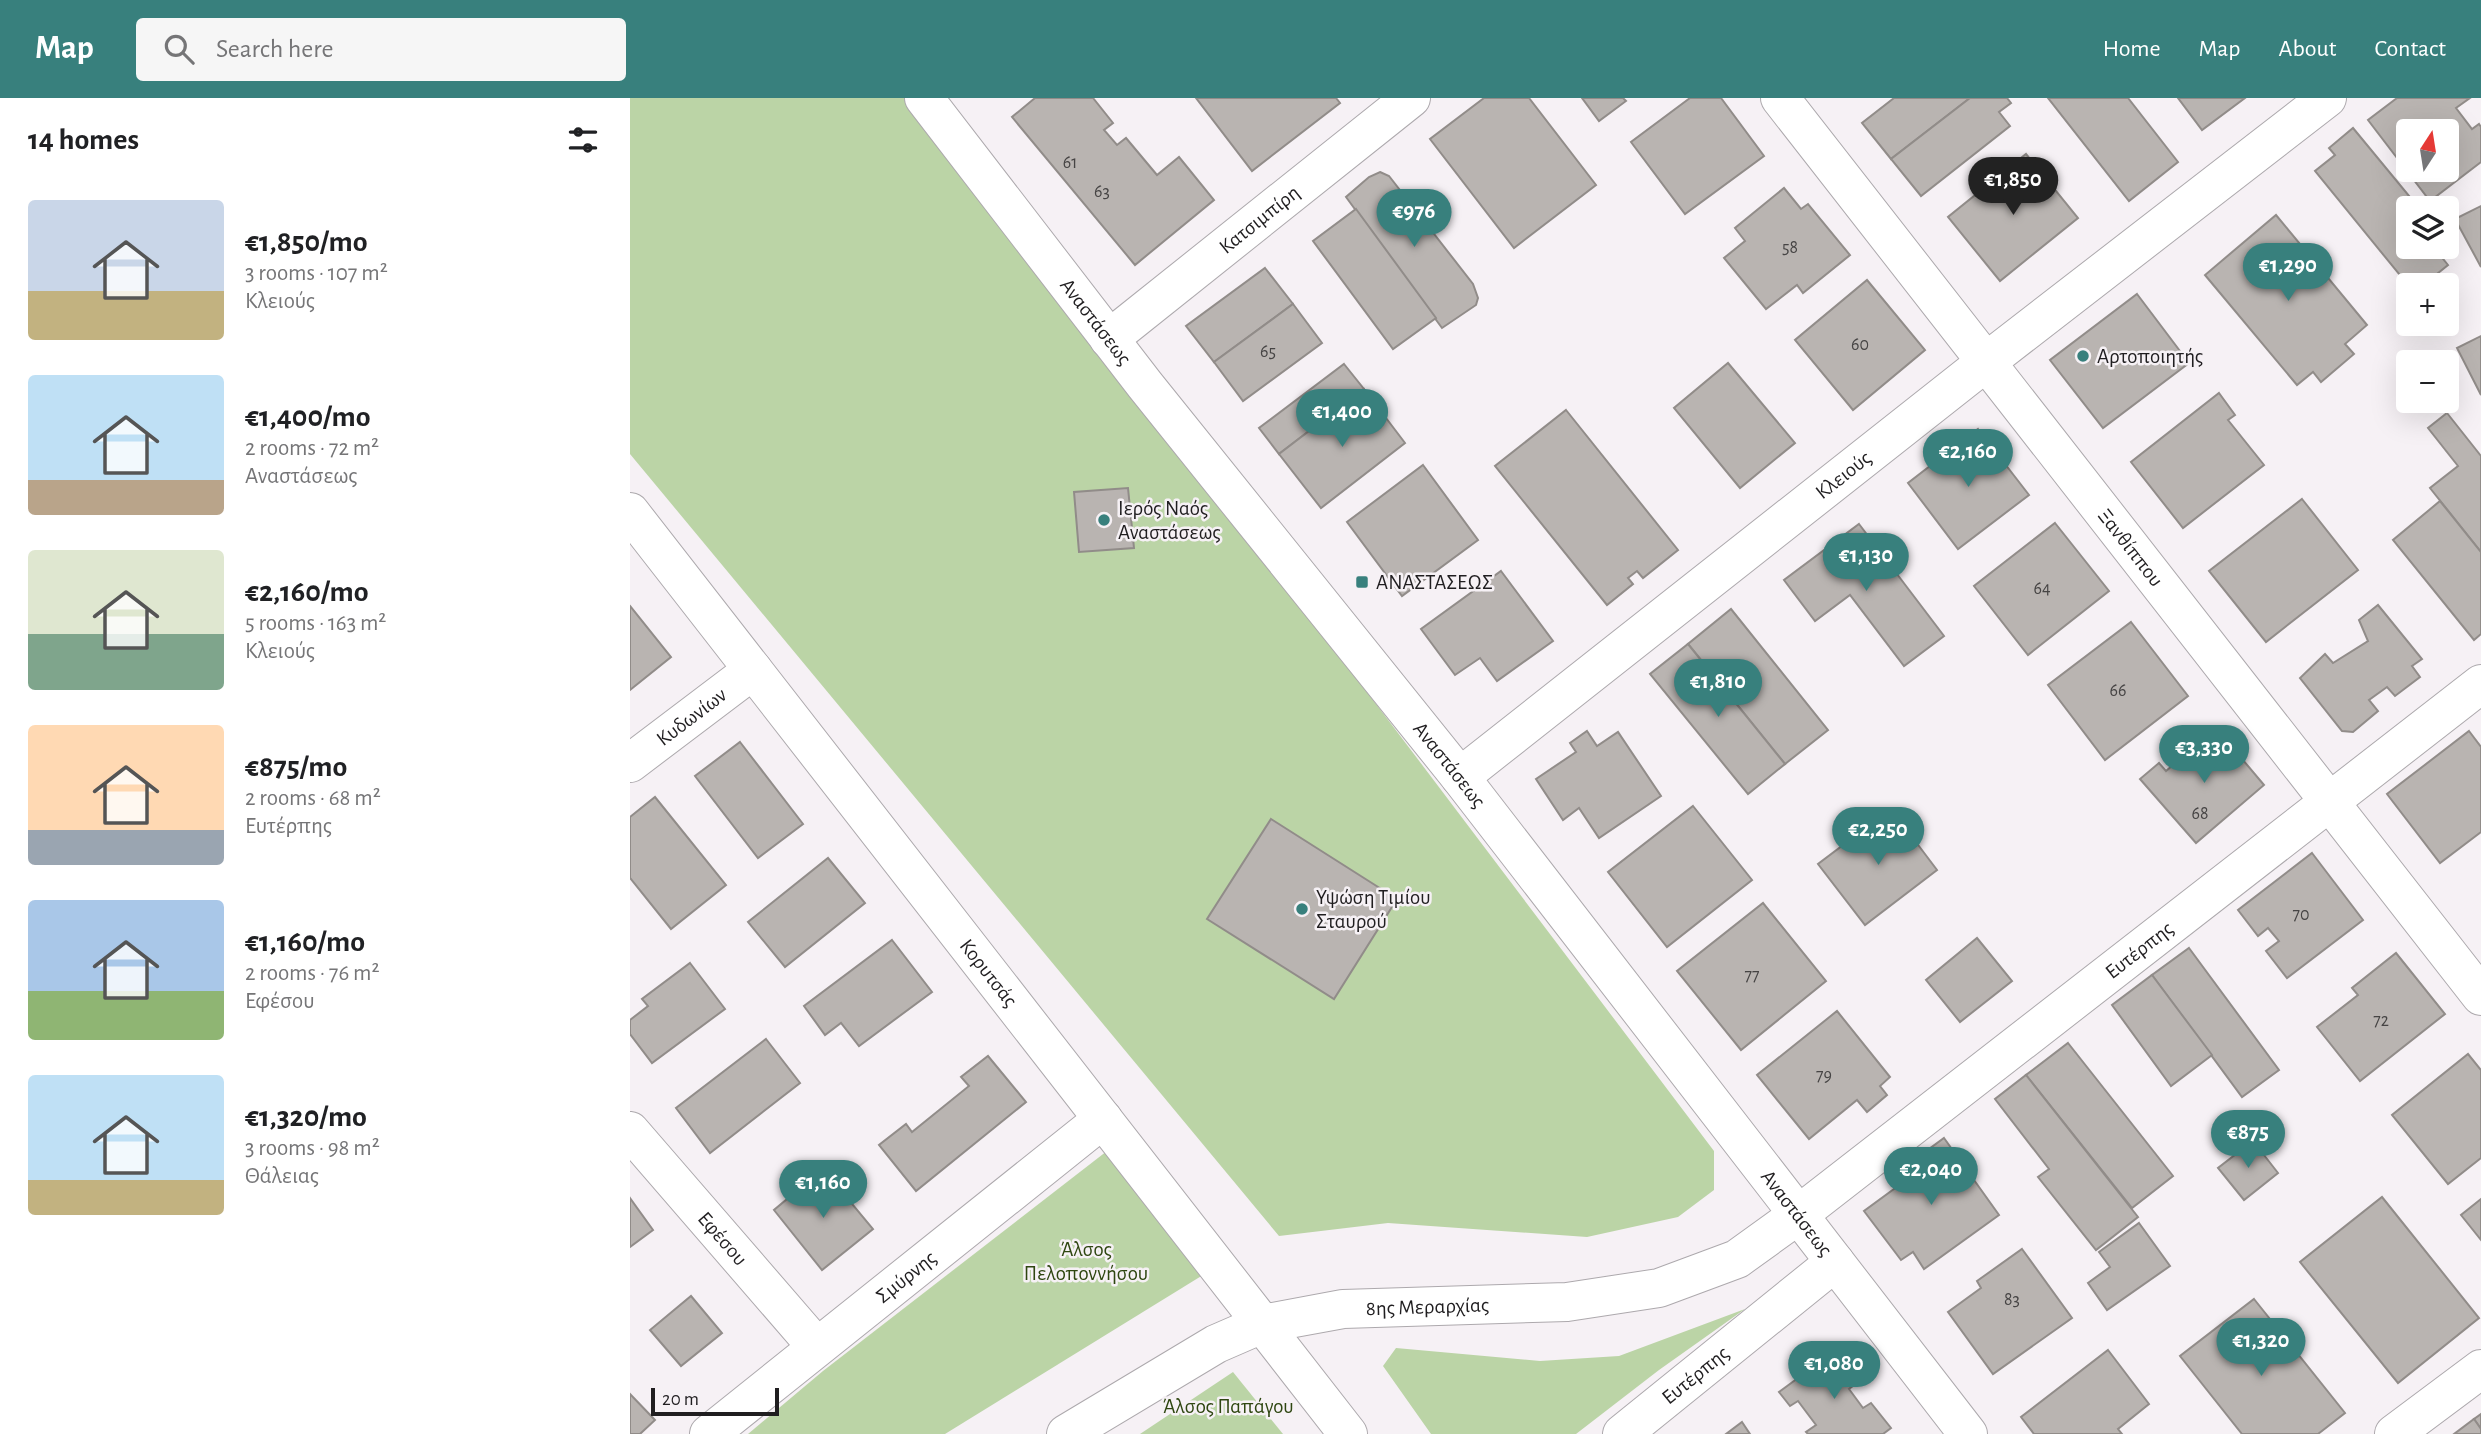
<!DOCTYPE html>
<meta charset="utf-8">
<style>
:root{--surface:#fff;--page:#f6f6f6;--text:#202124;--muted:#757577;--accent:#38807d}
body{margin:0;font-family:"Alegreya Sans",sans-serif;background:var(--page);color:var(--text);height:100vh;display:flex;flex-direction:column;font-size:26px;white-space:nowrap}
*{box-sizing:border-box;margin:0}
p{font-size:23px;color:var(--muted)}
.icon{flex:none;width:38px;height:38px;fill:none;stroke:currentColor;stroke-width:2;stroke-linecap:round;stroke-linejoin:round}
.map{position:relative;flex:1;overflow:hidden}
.drawer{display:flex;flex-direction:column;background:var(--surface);width:630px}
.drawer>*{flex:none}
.needle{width:46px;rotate:12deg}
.controls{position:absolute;left:1766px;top:21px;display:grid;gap:14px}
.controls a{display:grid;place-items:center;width:63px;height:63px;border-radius:7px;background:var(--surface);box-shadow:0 7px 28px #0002;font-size:35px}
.scale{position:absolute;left:21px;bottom:18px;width:128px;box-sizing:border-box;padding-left:7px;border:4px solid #201e20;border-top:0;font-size:19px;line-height:24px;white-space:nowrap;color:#201e20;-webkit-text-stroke:5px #f6f1f5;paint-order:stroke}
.price{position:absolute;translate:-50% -60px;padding:0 16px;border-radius:24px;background:var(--accent);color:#fff;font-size:23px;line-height:46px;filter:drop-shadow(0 2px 4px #0008)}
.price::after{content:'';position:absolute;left:50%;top:42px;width:21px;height:16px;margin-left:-10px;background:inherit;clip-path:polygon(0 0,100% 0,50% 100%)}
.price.on{background:#222;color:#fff}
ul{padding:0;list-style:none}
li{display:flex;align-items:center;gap:21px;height:175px;padding:0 28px}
li span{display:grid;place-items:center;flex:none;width:196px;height:140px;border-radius:7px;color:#555}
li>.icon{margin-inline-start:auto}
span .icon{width:84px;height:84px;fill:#fffc;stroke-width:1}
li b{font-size:30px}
h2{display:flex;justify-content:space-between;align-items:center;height:84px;padding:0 28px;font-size:30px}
header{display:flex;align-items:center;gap:42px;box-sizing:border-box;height:98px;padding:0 35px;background:var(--accent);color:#fff}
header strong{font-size:33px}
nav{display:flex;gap:38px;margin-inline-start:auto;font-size:24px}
.search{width:490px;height:63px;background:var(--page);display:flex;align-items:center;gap:18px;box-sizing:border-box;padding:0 24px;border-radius:7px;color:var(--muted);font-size:26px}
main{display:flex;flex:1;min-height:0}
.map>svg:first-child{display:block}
</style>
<header>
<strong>Map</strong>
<div class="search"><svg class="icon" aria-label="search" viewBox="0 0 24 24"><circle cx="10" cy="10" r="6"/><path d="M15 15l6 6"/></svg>Search here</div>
<nav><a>Home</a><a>Map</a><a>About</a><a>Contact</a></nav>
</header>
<main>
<section class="drawer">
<h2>14 homes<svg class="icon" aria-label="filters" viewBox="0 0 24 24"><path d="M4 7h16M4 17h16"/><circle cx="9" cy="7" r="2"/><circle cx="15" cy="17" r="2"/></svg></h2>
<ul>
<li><span style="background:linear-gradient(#c9d6e8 65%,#c2b280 0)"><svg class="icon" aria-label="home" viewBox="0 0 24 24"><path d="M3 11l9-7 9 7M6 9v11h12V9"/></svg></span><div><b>€1,850/mo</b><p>3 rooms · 107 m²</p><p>Κλειούς</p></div></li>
<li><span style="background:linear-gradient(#bfe0f5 75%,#b9a48a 0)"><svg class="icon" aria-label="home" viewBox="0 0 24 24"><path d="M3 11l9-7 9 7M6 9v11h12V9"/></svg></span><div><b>€1,400/mo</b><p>2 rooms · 72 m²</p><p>Αναστάσεως</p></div></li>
<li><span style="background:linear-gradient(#dfe7d0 60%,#7fa58c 0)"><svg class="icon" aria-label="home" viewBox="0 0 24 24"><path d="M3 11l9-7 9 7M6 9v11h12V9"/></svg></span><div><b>€2,160/mo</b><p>5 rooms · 163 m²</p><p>Κλειούς</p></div></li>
<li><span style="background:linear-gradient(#ffd9b3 75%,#9aa5b1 0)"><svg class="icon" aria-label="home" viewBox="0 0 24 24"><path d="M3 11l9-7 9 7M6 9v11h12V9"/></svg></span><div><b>€875/mo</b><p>2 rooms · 68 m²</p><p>Ευτέρπης</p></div></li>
<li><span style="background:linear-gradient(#a9c7e8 65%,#8fb573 0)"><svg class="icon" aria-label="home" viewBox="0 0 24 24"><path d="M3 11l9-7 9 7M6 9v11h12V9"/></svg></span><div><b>€1,160/mo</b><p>2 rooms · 76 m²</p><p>Εφέσου</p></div></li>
<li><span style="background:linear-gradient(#bfe0f5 75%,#c2b280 0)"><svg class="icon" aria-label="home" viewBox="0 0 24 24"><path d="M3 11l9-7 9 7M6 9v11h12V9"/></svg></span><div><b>€1,320/mo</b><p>3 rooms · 98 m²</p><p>Θάλειας</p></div></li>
</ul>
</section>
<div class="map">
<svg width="1851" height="1336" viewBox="0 0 1851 1336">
<rect width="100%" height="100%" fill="#f6f1f5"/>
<!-- green -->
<g fill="#bbd4a6">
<path d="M 0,0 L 288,0 L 1084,1053 L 1084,1092 L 1048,1119 L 957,1139 L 758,1125 L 649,1138 L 0,356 Z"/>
<path d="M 477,1053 L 573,1177 L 315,1336 L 118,1336 L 193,1273 Z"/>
<path d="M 1115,1211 L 1029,1272 L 946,1336 L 801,1336 L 753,1268 L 766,1250 L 910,1263 L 989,1258 Z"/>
<path d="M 603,1274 L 653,1336 L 510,1336 Z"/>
</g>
<!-- building -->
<g fill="#b9b4b1" stroke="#918c89" stroke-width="2" fill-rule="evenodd">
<path d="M 405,0 L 463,0 L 483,25 L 474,32 L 487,47 L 496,40 L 527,77 L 549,59 L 584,102 L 505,167 L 382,19 Z"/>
<path d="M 566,0 L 706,0 L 710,5 L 622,73 Z"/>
<path d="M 854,0 L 899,0 L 966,87 L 884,150 L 800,41 Z"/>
<path d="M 952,0 L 993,0 L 996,3 L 969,23 Z"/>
<path d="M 1060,0 L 1091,0 L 1134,58 L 1055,116 L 1001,44 Z"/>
<path d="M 1264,0 L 1340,0 L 1261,61 L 1232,25 Z"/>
<path d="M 1340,0 L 1377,0 L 1381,5 L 1369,14 L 1380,28 L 1291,98 L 1261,61 Z"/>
<path d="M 1418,0 L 1498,0 L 1548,64 L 1499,103 Z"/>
<path d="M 1548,0 L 1615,0 L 1572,32 Z"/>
<path d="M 1767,0 L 1840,0 L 1826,10 L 1842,31 L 1849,26 L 1851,29 L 1851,64 L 1800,103 L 1738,22 ZM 1778,33 L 1816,33 L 1816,72 L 1778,72 Z"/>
<path d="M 1723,30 L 1789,110 L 1778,110 L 1778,149 L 1816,149 L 1816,144 L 1820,148 L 1810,157 L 1818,167 L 1797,184 L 1791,178 L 1778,187 L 1685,73 L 1705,57 L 1699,50 Z"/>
<path d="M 1396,56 L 1448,120 L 1370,183 L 1318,119 Z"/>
<path d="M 750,74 L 759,78 L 843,186 L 848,200 L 846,207 L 812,230 L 716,99 L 739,79 Z"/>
<path d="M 1154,90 L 1171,111 L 1178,106 L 1220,157 L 1173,195 L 1167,187 L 1136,211 L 1094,160 L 1115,143 L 1105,130 Z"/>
<path d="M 1851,108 L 1851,169 L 1825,121 Z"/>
<path d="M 726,111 L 806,220 L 763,251 L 683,143 Z"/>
<path d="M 1646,117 L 1737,227 L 1715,246 L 1724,256 L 1691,284 L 1683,274 L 1667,287 L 1575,177 Z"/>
<path d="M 635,170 L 663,206 L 584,264 L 556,228 Z"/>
<path d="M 1237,182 L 1295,252 L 1223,312 L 1165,242 Z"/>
<path d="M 1507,196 L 1559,265 L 1473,330 L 1420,262 Z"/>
<path d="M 663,206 L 692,245 L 613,303 L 584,264 Z"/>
<path d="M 1851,238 L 1851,297 L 1827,250 Z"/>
<path d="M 1098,265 L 1165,345 L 1110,390 L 1044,310 Z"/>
<path d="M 714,266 L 734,291 L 649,356 L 629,330 Z"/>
<path d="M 734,291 L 775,345 L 691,410 L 649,356 Z"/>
<path d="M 1589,295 L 1605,317 L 1598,322 L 1634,367 L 1553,430 L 1501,364 Z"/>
<path d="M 936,312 L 1048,452 L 1013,480 L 1007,473 L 998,480 L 1003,486 L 977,507 L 865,368 Z"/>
<path d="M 1817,315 L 1851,358 L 1851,454 L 1800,390 L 1828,368 L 1798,330 Z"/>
<path d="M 1348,331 L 1399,397 L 1328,451 L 1278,385 Z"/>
<path d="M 793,367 L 848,442 L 772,498 L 717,424 Z"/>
<path d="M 498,390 L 504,450 L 449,454 L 444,394 Z"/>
<path d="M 1672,401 L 1728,472 L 1636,544 L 1579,473 Z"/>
<path d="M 1810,403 L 1851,454 L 1851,536 L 1844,542 L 1763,442 Z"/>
<path d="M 1425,425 L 1479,493 L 1398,557 L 1344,488 Z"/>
<path d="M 1229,426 L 1314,538 L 1274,568 L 1220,497 L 1185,523 L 1154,482 Z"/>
<path d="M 871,473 L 923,543 L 867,583 L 850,560 L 825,577 L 791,531 Z"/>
<path d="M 1748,507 L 1792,561 L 1782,568 L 1790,579 L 1765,598 L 1757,589 L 1739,602 L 1748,613 L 1723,634 L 1712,633 L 1670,580 L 1695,556 L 1703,565 L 1738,543 L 1729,522 Z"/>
<path d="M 0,508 L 41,559 L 0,592 Z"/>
<path d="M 1101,511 L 1198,632 L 1155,666 L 1058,546 Z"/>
<path d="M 1501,524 L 1558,598 L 1475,662 L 1418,587 Z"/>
<path d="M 1058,546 L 1155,666 L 1118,696 L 1020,576 Z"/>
<path d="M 1586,630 L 1634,687 L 1566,745 L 1510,681 L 1529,665 L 1536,673 Z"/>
<path d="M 957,633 L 967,648 L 988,634 L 1031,698 L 969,740 L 949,710 L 933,722 L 906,681 L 946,654 L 940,645 Z"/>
<path d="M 1839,633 L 1851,649 L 1851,734 L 1810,765 L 1757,696 Z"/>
<path d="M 110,644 L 173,726 L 128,760 L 65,678 Z"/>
<path d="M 25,699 L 96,787 L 41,831 L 0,780 L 0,719 Z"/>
<path d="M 1063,708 L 1122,782 L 1037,849 L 978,774 Z"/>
<path d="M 1261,711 L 1307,772 L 1235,827 L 1188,766 Z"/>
<path d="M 641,721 L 767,801 L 704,901 L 577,821 Z"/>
<path d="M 1682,755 L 1733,822 L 1657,880 L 1636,853 L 1649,843 L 1638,830 L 1628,838 L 1608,812 Z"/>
<path d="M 198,760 L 235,805 L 155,869 L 118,824 Z"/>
<path d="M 1133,805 L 1196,883 L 1111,952 L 1047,873 Z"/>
<path d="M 1347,840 L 1382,883 L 1330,924 L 1296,882 Z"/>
<path d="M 262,842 L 302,894 L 229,948 L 211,925 L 195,937 L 174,908 Z"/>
<path d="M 1559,850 L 1649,972 L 1612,999 L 1522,877 Z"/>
<path d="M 1766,855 L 1815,916 L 1730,983 L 1687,929 L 1728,897 L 1722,890 Z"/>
<path d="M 60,865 L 95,911 L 22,965 L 0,936 L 0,922 L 18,908 L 12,901 Z"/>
<path d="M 1522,877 L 1582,957 L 1541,988 L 1482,907 Z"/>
<path d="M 1207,913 L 1260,979 L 1250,988 L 1257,997 L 1237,1014 L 1227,1002 L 1179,1041 L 1127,977 Z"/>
<path d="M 136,941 L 170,985 L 80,1055 L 46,1010 Z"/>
<path d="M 1438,945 L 1543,1078 L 1502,1110 L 1396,977 Z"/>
<path d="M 1838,956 L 1851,972 L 1851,1060 L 1818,1086 L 1762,1017 Z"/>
<path d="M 358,958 L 396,1004 L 286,1093 L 249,1047 L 276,1026 L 282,1034 L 339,988 L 331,979 Z"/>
<path d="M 1396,977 L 1508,1119 L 1466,1152 L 1408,1079 L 1419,1071 L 1365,1001 Z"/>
<path d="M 1314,1040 L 1369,1117 L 1294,1171 L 1283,1154 L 1271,1162 L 1234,1113 L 1268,1088 L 1261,1079 Z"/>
<path d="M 1623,1043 L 1648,1075 L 1614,1102 L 1588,1070 Z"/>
<path d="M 193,1071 L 243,1131 L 192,1172 L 144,1112 Z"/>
<path d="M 1752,1099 L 1849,1220 L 1768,1285 L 1670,1164 Z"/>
<path d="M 0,1100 L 23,1132 L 0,1149 Z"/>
<path d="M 1851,1101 L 1851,1142 L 1831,1117 Z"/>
<path d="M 1509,1125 L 1540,1168 L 1477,1212 L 1458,1185 L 1480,1169 L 1469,1154 Z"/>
<path d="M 1392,1151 L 1442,1220 L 1363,1276 L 1318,1214 L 1351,1190 L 1347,1183 Z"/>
<path d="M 61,1198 L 92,1235 L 51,1268 L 20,1232 Z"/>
<path d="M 1624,1201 L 1715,1315 L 1688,1336 L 1612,1336 L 1550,1258 Z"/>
<path d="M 1478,1252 L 1519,1306 L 1488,1331 L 1492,1336 L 1404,1336 L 1391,1319 Z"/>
<path d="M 1205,1253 L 1228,1284 L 1219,1291 L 1233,1310 L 1241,1305 L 1261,1330 L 1253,1336 L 1178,1336 L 1176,1334 L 1186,1327 L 1168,1303 L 1160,1308 L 1149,1294 Z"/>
<path d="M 0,1296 L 25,1322 L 10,1336 L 0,1336 Z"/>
<path d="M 1851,1316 L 1851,1331 L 1844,1321 Z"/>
<path d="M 1844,1321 L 1851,1331 L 1851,1336 L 1824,1336 Z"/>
<path d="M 1112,1324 L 1120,1336 L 1096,1336 Z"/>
</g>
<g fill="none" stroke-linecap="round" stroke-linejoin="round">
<defs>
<g id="street">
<path id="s1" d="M 1150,0 L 1851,898"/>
<path id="s2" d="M 479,241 L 781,0"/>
<path id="s3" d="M 0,414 L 718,1336"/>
<path id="s4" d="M 0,665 L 123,572"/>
<path id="s5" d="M 830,679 L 1356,264 L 1697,0"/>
<path id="s6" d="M 0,1033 L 186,1248"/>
<path id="s7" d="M 1168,1117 L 1851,586"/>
<path id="s8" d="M 79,1336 L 473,1021"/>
<path id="s9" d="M 992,1336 L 1205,1164"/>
<path d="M 1764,1336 L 1851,1271"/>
</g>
<g id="secondary">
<path id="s10" d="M 294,0 L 515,287 L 830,679 L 1338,1336"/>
<path id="s11" d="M 436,1336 L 586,1246 L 632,1226 L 713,1211 L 937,1204 L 1029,1190 L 1107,1161 L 1168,1117"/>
</g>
</defs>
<!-- street casing -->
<use href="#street" stroke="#ada9ad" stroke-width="40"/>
<!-- secondary casing -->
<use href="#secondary" stroke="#ada9ad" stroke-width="40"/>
<!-- street -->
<use href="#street" stroke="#fff" stroke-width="38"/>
<!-- secondary -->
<use href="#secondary" stroke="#fff" stroke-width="38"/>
</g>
<!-- markers -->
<g fill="#38807d" stroke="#f6f1f5" stroke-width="2.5">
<circle cx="1453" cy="258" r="7"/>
<circle cx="474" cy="422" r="7"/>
<rect x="725" y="477" width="14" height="14" rx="3.5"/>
<circle cx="672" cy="811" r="7"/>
</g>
<g text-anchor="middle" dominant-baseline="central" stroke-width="5" stroke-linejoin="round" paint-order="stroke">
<!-- number labels -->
<g font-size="18" fill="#464444">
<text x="440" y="65">61</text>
<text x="472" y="94">63</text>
<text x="1160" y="150">58</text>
<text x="1230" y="247">60</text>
<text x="638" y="254">65</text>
<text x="1412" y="491">64</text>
<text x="1488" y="593">66</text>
<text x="1570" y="716">68</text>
<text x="1671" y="817">70</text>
<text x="1122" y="878">77</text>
<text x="1751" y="923">72</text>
<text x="1194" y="978">79</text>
<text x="1382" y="1202">83</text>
</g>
<!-- street labels -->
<g font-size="21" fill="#201e20" stroke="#f6f1f5">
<text stroke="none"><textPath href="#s2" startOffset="192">Κατσιμπίρη</textPath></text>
<text stroke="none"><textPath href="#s10" startOffset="282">Αναστάσεως</textPath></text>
<text stroke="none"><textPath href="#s5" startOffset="488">Κλειούς</textPath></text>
<text stroke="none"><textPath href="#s1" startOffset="570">Ξανθίππου</textPath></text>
<text stroke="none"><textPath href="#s4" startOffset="77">Κυδωνίων</textPath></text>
<text stroke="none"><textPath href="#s10" startOffset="849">Αναστάσεως</textPath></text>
<text stroke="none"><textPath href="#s7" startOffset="432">Ευτέρπης</textPath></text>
<text stroke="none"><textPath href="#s3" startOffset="584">Κορυτσάς</textPath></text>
<text stroke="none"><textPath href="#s10" startOffset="1416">Αναστάσεως</textPath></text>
<text stroke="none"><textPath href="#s6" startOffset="142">Εφέσου</textPath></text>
<text stroke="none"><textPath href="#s8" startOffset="252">Σμύρνης</textPath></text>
<text stroke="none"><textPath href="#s11" startOffset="392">8ης Μεραρχίας</textPath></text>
<text stroke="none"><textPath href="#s9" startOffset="94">Ευτέρπης</textPath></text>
</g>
<!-- poi labels -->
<g font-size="21" fill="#201e20" stroke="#f6f1f5" text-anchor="start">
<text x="1467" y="258">Αρτοποιητής</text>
<text x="488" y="410">Ιερός Ναός<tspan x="488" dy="24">Αναστάσεως</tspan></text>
<text x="746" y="484">ΑΝΑΣΤΑΣΕΩΣ</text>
<text x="686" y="799">Υψώση Τιμίου<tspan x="686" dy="24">Σταυρού</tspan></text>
</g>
<!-- park labels -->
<g font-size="21" fill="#2e4610" stroke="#f6f1f5">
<text x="456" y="1151">Άλσος<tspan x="456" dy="24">Πελοποννήσου</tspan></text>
<text x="598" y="1308">Άλσος Παπάγου</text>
</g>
</g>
</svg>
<div class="controls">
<a><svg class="needle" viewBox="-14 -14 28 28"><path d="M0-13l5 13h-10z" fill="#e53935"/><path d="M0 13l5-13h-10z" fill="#757577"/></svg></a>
<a><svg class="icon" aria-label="layers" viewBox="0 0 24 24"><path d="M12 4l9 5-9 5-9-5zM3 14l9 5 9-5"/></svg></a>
<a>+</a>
<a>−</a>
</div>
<div class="scale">20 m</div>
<b class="price on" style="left:1383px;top:119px">€1,850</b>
<b class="price" style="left:784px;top:151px">€976</b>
<b class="price" style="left:1658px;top:205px">€1,290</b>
<b class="price" style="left:712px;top:351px">€1,400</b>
<b class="price" style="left:1338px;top:391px">€2,160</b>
<b class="price" style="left:1236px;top:495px">€1,130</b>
<b class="price" style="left:1088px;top:621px">€1,810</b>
<b class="price" style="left:1574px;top:687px">€3,330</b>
<b class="price" style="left:1248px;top:769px">€2,250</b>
<b class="price" style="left:1618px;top:1072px">€875</b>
<b class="price" style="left:1301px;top:1109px">€2,040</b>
<b class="price" style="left:193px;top:1122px">€1,160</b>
<b class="price" style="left:1631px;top:1280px">€1,320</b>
<b class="price" style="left:1204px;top:1303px">€1,080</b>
</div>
</main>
